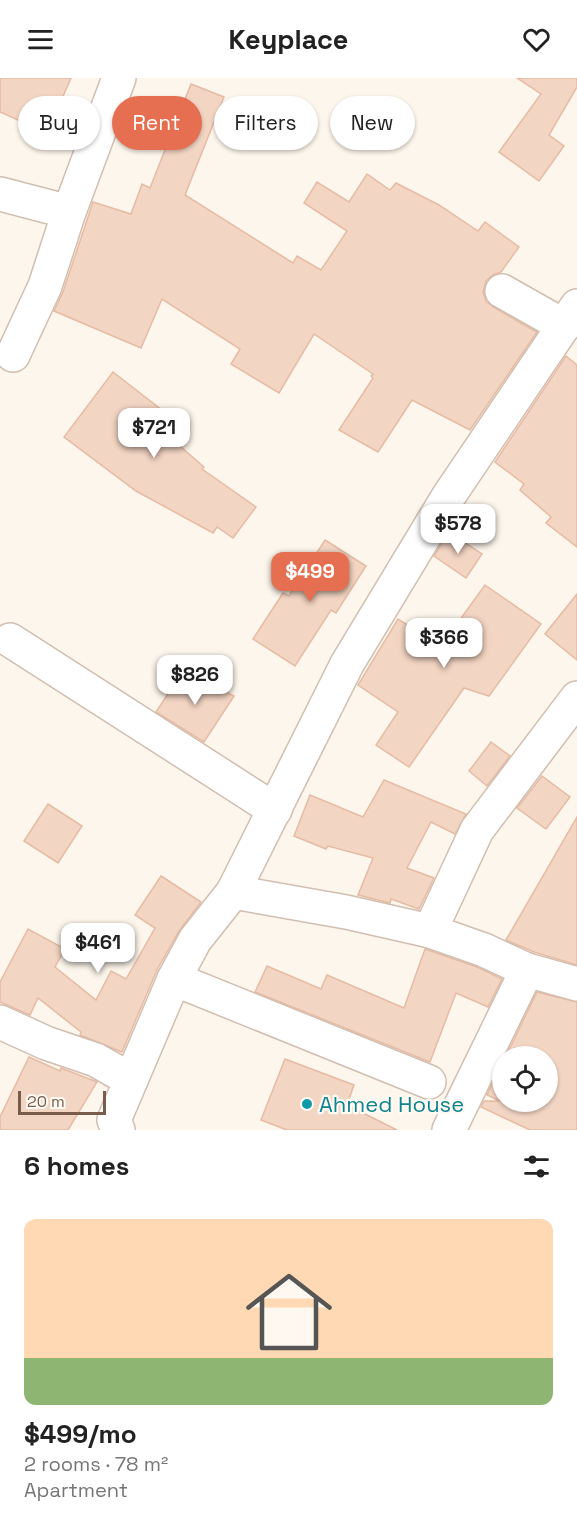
<!DOCTYPE html>
<meta charset="utf-8">
<style>
:root{--surface:#fff;--page:#f6f6f6;--text:#222;--muted:#767676;--line:#e0e0e0;--accent:#e76f51}
body{margin:0;font-family:"Space Grotesk",sans-serif;background:var(--page);color:var(--text);height:100vh;display:flex;flex-direction:column;font-size:22px;white-space:nowrap}
*{box-sizing:border-box;margin:0}
p{font-size:20px;color:var(--muted)}
.icon{flex:none;width:33px;height:33px;fill:none;stroke:currentColor;stroke-width:2;stroke-linecap:round;stroke-linejoin:round}
.map{position:relative;height:1052px;overflow:hidden}
.side{display:flex;flex-direction:column;background:var(--surface);flex:1}
.side>*{flex:none}
.guide{position:absolute;left:18px;top:18px;width:542px;height:54px;display:flex;gap:12px}
.controls{position:absolute;left:492px;top:968px;display:grid;gap:12px}
.controls a{display:grid;place-items:center;width:66px;height:66px;border-radius:50%;background:var(--surface);box-shadow:0 2px 4px #0004;font-size:30px}
.scale{position:absolute;left:18px;bottom:15px;width:88px;box-sizing:border-box;padding-left:6px;border:3px solid #7a5c4d;border-top:0;font-size:16px;line-height:21px;white-space:nowrap;color:#7a5c4d;-webkit-text-stroke:4px #fffaf3;paint-order:stroke}
.price{position:absolute;translate:-50% -51px;padding:0 14px;border-radius:12px;background:#fff;color:#222;font-size:20px;line-height:39px;filter:drop-shadow(0 2px 3px #0008)}
.price::after{content:'';position:absolute;left:50%;top:36px;width:18px;height:14px;margin-left:-9px;background:inherit;clip-path:polygon(0 0,100% 0,50% 100%)}
.price.on{background:var(--accent);color:#fff}
ul{padding:0;list-style:none}
li{display:grid;align-content:center;gap:12px;height:318px;padding:0 24px}
li+li{border-top:2px solid var(--line)}
li span{display:grid;place-items:center;height:186px;border-radius:12px;color:#555}
li>.icon{margin-inline-start:auto}
span .icon{width:108px;height:108px;fill:#fffc;stroke-width:1}
li b{font-size:26px}
h2{display:flex;justify-content:space-between;align-items:center;height:72px;padding:0 24px;font-size:26px}
.tag{padding:0 21px;border-radius:27px;background:var(--surface);box-shadow:0 2px 4px #0004;font-size:21px;line-height:54px}
.tag.on{background:var(--accent);color:#fff}
header{display:flex;justify-content:space-between;align-items:center;height:78px;padding:0 24px;background:var(--surface);font-size:27px;font-weight:700}
.map>svg:first-child{display:block}
</style>
<header><svg class="icon" aria-label="menu" viewBox="0 0 24 24"><path d="M4 6h16M4 12h16M4 18h16"/></svg>Keyplace<svg class="icon" aria-label="heart" viewBox="0 0 24 24"><path d="M12 20l-8-8c-3-5 5-10 8-4 3-6 11-1 8 4z"/></svg></header>
<div class="map">
<svg width="577" height="1052" viewBox="0 0 577 1052">
<rect width="100%" height="100%" fill="#fdf6ec"/>
<!-- building -->
<g fill="#f3d5c3" stroke="#e6bba3" stroke-width="1.5">
<path d="M 0,0 L 71,0 L 47,55 L 0,34 Z"/>
<path d="M 517,0 L 577,0 L 577,9 L 549,57 L 564,68 L 539,103 L 499,74 L 541,16 Z"/>
<path d="M 191,6 L 224,19 L 185,117 L 293,185 L 297,178 L 321,192 L 347,153 L 304,125 L 317,104 L 349,124 L 367,96 L 390,112 L 396,105 L 439,127 L 478,153 L 485,144 L 519,169 L 501,194 L 493,197 L 486,203 L 483,214 L 486,223 L 493,229 L 537,254 L 470,352 L 412,322 L 378,374 L 339,352 L 373,300 L 371,298 L 373,296 L 314,256 L 279,315 L 231,286 L 240,271 L 162,221 L 141,270 L 54,233 L 63,214 L 93,124 L 131,136 L 142,106 L 150,110 Z"/>
<path d="M 566,278 L 577,287 L 577,469 L 546,445 L 551,439 L 520,412 L 524,406 L 495,384 Z"/>
<path d="M 113,294 L 167,336 L 158,349 L 204,389 L 202,391 L 256,429 L 233,460 L 217,449 L 213,455 L 136,413 L 64,359 Z"/>
<path d="M 449,454 L 482,476 L 466,500 L 434,478 Z"/>
<path d="M 325,462 L 366,488 L 336,535 L 331,532 L 295,588 L 253,561 L 283,515 L 289,518 Z"/>
<path d="M 485,507 L 541,546 L 489,618 L 464,610 L 409,689 L 376,667 L 398,634 L 358,607 L 398,541 L 441,568 Z"/>
<path d="M 577,516 L 577,582 L 545,556 Z"/>
<path d="M 183,593 L 234,618 L 204,664 L 156,634 Z"/>
<path d="M 491,664 L 510,678 L 487,708 L 469,693 Z"/>
<path d="M 542,698 L 570,719 L 546,751 L 517,730 Z"/>
<path d="M 384,702 L 466,736 L 455,756 L 431,744 L 407,790 L 434,800 L 419,831 L 391,821 L 390,825 L 358,817 L 373,780 L 328,768 L 326,771 L 294,758 L 310,717 L 363,739 Z"/>
<path d="M 48,726 L 82,748 L 58,785 L 24,763 Z"/>
<path d="M 577,739 L 577,887 L 534,874 L 506,862 Z"/>
<path d="M 161,798 L 201,824 L 179,853 L 157,892 L 122,974 L 80,957 L 81,954 L 38,920 L 30,937 L 0,924 L 0,904 L 28,851 L 65,871 L 55,889 L 96,922 L 111,893 L 126,901 L 155,850 L 135,837 Z"/>
<path d="M 425,871 L 477,889 L 502,901 L 488,929 L 456,915 L 430,984 L 255,914 L 267,888 L 321,911 L 327,897 L 404,930 Z"/>
<path d="M 537,914 L 577,924 L 577,1052 L 530,1052 L 481,1029 L 484,1023 L 500,1023 L 487,1017 L 502,985 L 502,1023 L 548,1023 L 548,978 L 506,978 Z"/>
<path d="M 29,979 L 60,993 L 61,990 L 97,1004 L 68,1052 L 0,1052 L 0,1039 Z"/>
<path d="M 285,981 L 354,1007 L 347,1027 L 397,1052 L 287,1052 L 261,1042 Z"/>
</g>
<g fill="none" stroke-linecap="round" stroke-linejoin="round">
<defs>
<g id="minor">
<path d="M 0,116 L 69,134"/>
<path d="M 502,213 L 564,248"/>
<path d="M 13,277 L 45,208 L 69,134 L 119,0"/>
<path d="M 10,562 L 275,732"/>
<path d="M 233,814 L 346,834 L 430,853 L 484,872 L 527,892 L 577,906"/>
<path d="M 430,853 L 477,752 L 577,620"/>
<path d="M 174,901 L 429,1004"/>
<path d="M 0,944 L 46,965 L 96,982 L 131,1002"/>
<path d="M 118,1052 L 114,1042 L 174,901 L 195,862 L 233,814 L 347,586 L 448,419 L 577,228"/>
<path d="M 449,1052 L 527,892"/>
</g>
</defs>
<!-- minor casing -->
<use href="#minor" stroke="#d1beb0" stroke-width="36"/>
<!-- minor -->
<use href="#minor" stroke="#fff" stroke-width="33"/>
</g>
<!-- markers -->
<circle fill="#0f9aa8" stroke="#fffaf3" stroke-width="2" cx="307" cy="1026" r="6"/>
<g text-anchor="middle" dominant-baseline="central" stroke-width="4.5" stroke-linejoin="round" paint-order="stroke">
<!-- culture labels -->
<g font-size="22" fill="#0d838f" stroke="#fffaf3" text-anchor="start">
<text x="319" y="1026">Ahmed House</text>
</g>
</g>
</svg>
<div class="controls">
<a><svg class="icon" aria-label="locate" viewBox="0 0 24 24"><circle cx="12" cy="12" r="6"/><path d="M12 2v4M12 18v4M2 12h4M18 12h4"/></svg></a>
</div>
<div class="scale">20 m</div>
<b class="price" style="left:154px;top:381px">$721</b>
<b class="price" style="left:458px;top:477px">$578</b>
<b class="price on" style="left:310px;top:525px">$499</b>
<b class="price" style="left:444px;top:591px">$366</b>
<b class="price" style="left:195px;top:628px">$826</b>
<b class="price" style="left:98px;top:896px">$461</b>
<div class="guide">
<a class="tag">Buy</a>
<a class="tag on">Rent</a>
<a class="tag">Filters</a>
<a class="tag">New</a>
</div>
</div>
<section class="side">
<h2>6 homes<svg class="icon" aria-label="filters" viewBox="0 0 24 24"><path d="M4 7h16M4 17h16"/><circle cx="9" cy="7" r="2"/><circle cx="15" cy="17" r="2"/></svg></h2>
<ul>
<li><span style="background:linear-gradient(#ffd9b3 75%,#8fb573 0)"><svg class="icon" aria-label="home" viewBox="0 0 24 24"><path d="M3 11l9-7 9 7M6 9v11h12V9"/></svg></span><div><b>$499/mo</b><p>2 rooms · 78 m²</p><p>Apartment</p></div></li>
</ul>
</section>
